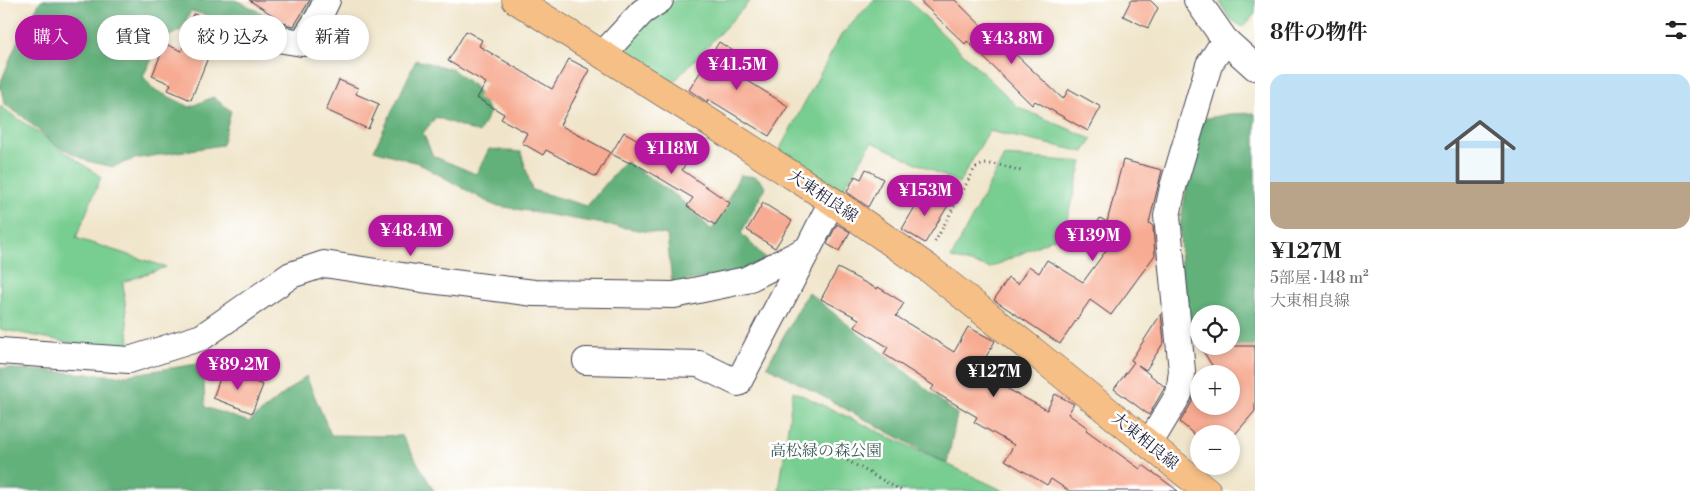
<!DOCTYPE html>
<html lang="ja">
<meta charset="utf-8">
<style>
:root{--surface:#fff;--page:#f6f6f6;--text:#222;--muted:#767676;--line:#e0e0e0;--accent:#b5179e}
body{margin:0;font-family:"Libre Bodoni","Noto Serif JP",serif;background:var(--page);color:var(--text);height:100vh;display:flex;flex-direction:column;font-size:19px;white-space:nowrap}
*{box-sizing:border-box;margin:0}
p{font-size:16px;color:var(--muted)}
.icon{flex:none;width:28px;height:28px;fill:none;stroke:currentColor;stroke-width:2;stroke-linecap:round;stroke-linejoin:round}
.map{position:relative;flex:1;overflow:hidden}
.drawer{display:flex;flex-direction:column;background:var(--surface);width:450px}
.drawer>*{flex:none}
.hud{position:absolute;left:15px;top:15px;width:475px;height:45px;display:flex;gap:10px}
.tools{position:absolute;left:1190px;top:305px;display:grid;gap:10px}
.tools a{display:grid;place-items:center;width:50px;height:50px;border-radius:50%;background:var(--surface);box-shadow:0 2px 8px #0003;font-size:25px}
.price{position:absolute;translate:-50% -42px;padding:0 11px;border-radius:18px;background:var(--accent);color:#fff;font-size:16px;line-height:32px;filter:drop-shadow(0 1px 2px #0008)}
.price::after{content:'';position:absolute;left:50%;top:30px;width:15px;height:11px;margin-left:-8px;background:inherit;clip-path:polygon(0 0,100% 0,50% 100%)}
.price.current{background:#222;color:#fff}
ul{padding:0;list-style:none}
li{display:grid;align-content:center;gap:10px;height:265px;padding:0 15px}
li+li{border-top:1px solid var(--line)}
li span{display:grid;place-items:center;height:155px;border-radius:15px;color:#555}
li>.icon{margin-inline-start:auto}
span .icon{width:90px;height:90px;fill:#fffc;stroke-width:1}
li b{font-size:21px}
h2{display:flex;justify-content:space-between;align-items:center;height:60px;padding:0 15px;font-size:21px}
.chip{padding:0 18px;border-radius:22px;background:var(--surface);box-shadow:0 2px 8px #0003;font-size:18px;line-height:45px}
.chip.current{background:var(--accent);color:#fff}
main{display:flex;flex:1;min-height:0}
.map>svg:first-child{display:block}
</style>
<main>
<div class="map">
<svg width="1255" height="491" viewBox="0 0 1255 491">
<rect width="100%" height="100%" fill="#fff"/>
<filter id="ink" filterUnits="userSpaceOnUse"><feTurbulence type="fractalNoise" baseFrequency=".02" numOctaves="2"/><feDisplacementMap in="SourceGraphic" scale="10" xChannelSelector="R" yChannelSelector="G"/><feConvolveMatrix kernelMatrix="1 2 1 2 8 2 1 2 1" color-interpolation-filters="sRGB"/></filter>
<filter id="wash" filterUnits="userSpaceOnUse"><feTurbulence type="fractalNoise" baseFrequency=".0096" numOctaves="4" result="noise"/><feDisplacementMap in="SourceGraphic" scale="20" xChannelSelector="R" yChannelSelector="G"/><feGaussianBlur stdDeviation="1.12" result="paint"/><feColorMatrix in="noise" values="0 0 0 0 0 0 0 0 0 0 0 0 0 0 0 0 0 1.4 0 .05"/><feComposite in="paint" operator="in"/></filter>
<g filter="url(#wash)">
<rect width="100%" height="100%" fill="#f0e5ca"/>
<!-- green -->
<g fill="#78cd90" stroke="#4d7866">
<path d="M 675,0 L 751,0 L 668,88 L 610,51 L 659,10 Z"/>
<path d="M 874,0 L 908,0 L 1018,107 L 1092,139 L 1084,152 L 989,131 L 959,183 L 872,142 L 840,194 L 776,156 L 841,35 Z"/>
<path d="M 1219,0 L 1255,0 L 1255,14 L 1243,27 L 1229,18 Z"/>
<path d="M 0,106 L 101,177 L 76,238 L 166,267 L 123,282 L 130,351 L 72,343 L 0,329 Z"/>
<path d="M 1004,156 L 1082,162 L 1063,234 L 990,268 L 951,258 Z"/>
<path d="M 793,391 L 1004,491 L 779,491 Z"/>
</g>
<!-- forest -->
<g fill="#62b07a" stroke="#42695a">
<path d="M 41,0 L 236,0 L 292,28 L 312,0 L 325,0 L 321,14 L 284,37 L 191,11 L 181,30 L 162,40 L 143,76 L 153,89 L 190,107 L 213,97 L 231,111 L 222,145 L 134,159 L 113,167 L 87,161 L 53,143 L 22,116 L 4,104 L 0,84 L 17,42 Z"/>
<path d="M 416,60 L 452,69 L 474,86 L 490,112 L 479,133 L 436,117 L 423,133 L 433,156 L 476,174 L 489,149 L 521,152 L 532,190 L 587,206 L 625,161 L 678,197 L 712,230 L 740,175 L 757,177 L 766,187 L 741,233 L 766,259 L 737,273 L 672,283 L 667,235 L 493,205 L 418,163 L 374,150 Z"/>
<path d="M 1253,113 L 1255,114 L 1255,355 L 1231,346 L 1231,314 L 1199,314 L 1199,319 L 1182,322 L 1180,227 L 1194,140 L 1202,119 L 1229,114 Z"/>
<path d="M 808,292 L 957,414 L 947,464 L 767,366 Z"/>
<path d="M 203,363 L 205,407 L 249,422 L 306,376 L 331,435 L 402,436 L 434,491 L 0,491 L 0,368 L 121,376 Z"/>
</g>
<g id="blocks">
<!-- building -->
<g fill="#f7ab92">
<path d="M 249,0 L 310,0 L 294,26 L 288,25 Z"/>
<path d="M 919,0 L 955,0 L 994,38 L 996,36 L 1063,99 L 1069,89 L 1101,107 L 1088,131 L 1035,101 L 1032,105 L 967,41 L 965,44 Z"/>
<path d="M 1131,0 L 1150,0 L 1158,8 L 1148,28 L 1123,16 Z"/>
<path d="M 193,14 L 224,23 L 221,29 L 221,42 L 215,40 L 191,100 L 168,90 L 171,84 L 152,76 L 165,44 L 182,51 Z"/>
<path d="M 466,31 L 482,40 L 479,46 L 552,89 L 569,59 L 590,70 L 560,125 L 610,152 L 596,177 L 546,150 L 543,155 L 522,143 L 527,133 L 501,119 L 504,114 L 477,98 L 486,83 L 448,61 Z"/>
<path d="M 719,42 L 749,61 L 740,76 L 788,106 L 769,136 L 708,99 L 707,102 L 689,90 Z"/>
<path d="M 339,80 L 358,88 L 356,94 L 379,104 L 368,129 L 326,110 Z"/>
<path d="M 624,132 L 651,147 L 653,144 L 686,163 L 682,170 L 730,203 L 715,225 L 687,206 L 693,198 L 631,161 L 630,163 L 611,154 Z"/>
<path d="M 1123,160 L 1162,170 L 1149,223 L 1153,226 L 1155,255 L 1111,315 L 1090,300 L 1060,344 L 994,300 L 1008,278 L 1018,284 L 1029,266 L 1039,273 L 1047,260 L 1083,282 L 1110,245 L 1091,235 L 1100,218 L 1107,222 Z"/>
<path d="M 866,169 L 883,179 L 868,207 L 847,192 L 855,176 L 861,179 Z"/>
<path d="M 926,191 L 949,204 L 925,243 L 902,229 L 919,200 L 920,201 Z"/>
<path d="M 763,203 L 792,221 L 775,248 L 747,230 Z"/>
<path d="M 837,224 L 850,232 L 839,251 L 827,244 Z"/>
<path d="M 838,268 L 877,289 L 878,287 L 904,303 L 896,316 L 954,352 L 968,327 L 995,341 L 979,369 L 992,378 L 991,380 L 1047,410 L 1055,394 L 1074,404 L 1068,414 L 1088,428 L 1086,430 L 1140,469 L 1143,465 L 1178,491 L 1069,491 L 1051,479 L 1047,485 L 1005,460 L 1014,445 L 974,422 L 977,417 L 931,390 L 934,386 L 884,354 L 888,347 L 855,327 L 859,319 L 821,299 Z"/>
<path d="M 1161,314 L 1164,342 L 1146,370 L 1138,365 L 1165,387 L 1149,415 L 1114,389 L 1134,362 L 1131,360 Z"/>
<path d="M 1200,346 L 1255,346 L 1255,411 L 1231,439 L 1231,434 L 1199,434 L 1199,439 L 1180,422 L 1192,402 L 1195,388 L 1199,383 L 1199,406 L 1231,406 L 1231,374 L 1207,374 L 1213,367 Z"/>
<path d="M 223,370 L 263,385 L 252,413 L 213,398 Z"/>
</g>
</g>
</g>
<g filter="url(#ink)">
<use href="#blocks" fill-opacity="0" stroke="#413f50" stroke-width="1"/>
<g fill="none" stroke-linecap="round" stroke-linejoin="round">
<defs>
<g id="minor">
<path d="M 1197,0 L 1225,40 L 1255,67"/>
<path d="M 236,32 L 302,43 L 319,17 L 327,0"/>
<path d="M 603,54 L 642,12 L 660,0"/>
<path d="M 0,351 L 129,360 L 202,337 L 291,275 L 324,264 L 422,279 L 534,293 L 674,295 L 746,280 L 808,249 L 832,201"/>
<path d="M 586,361 L 699,364 L 738,383 L 808,249"/>
<path d="M 1149,444 L 1179,394 L 1182,371 L 1167,216 L 1173,187 L 1209,65 L 1225,40"/>
</g>
<path id="major" d="M 516,0 L 708,121 L 832,201 L 928,268 L 1038,355 L 1207,491"/>
</defs>
<!-- minor casing -->
<use href="#minor" stroke="#413f50" stroke-width="28"/>
<!-- major casing -->
<use href="#major" stroke="#413f50" stroke-width="29"/>
<!-- path -->
<g stroke="#413f50" stroke-width="3" stroke-dasharray="1 4" stroke-linecap="butt">
<path d="M 935,242 L 975,168 C 989,159 1006,167 1021,171"/>
<path d="M 843,458 L 902,491"/>
</g>
<!-- minor -->
<use href="#minor" stroke="#fff" stroke-width="26"/>
<!-- major -->
<use href="#major" stroke="#f5bf86" stroke-width="28"/>
</g>
</g>
<g text-anchor="middle" dominant-baseline="central" stroke-width="5" stroke-linejoin="round" paint-order="stroke">
<!-- street labels -->
<g font-size="16" fill="#22223b" stroke="#fff">
<text transform="translate(823 196) rotate(34)">大東相良線</text>
<text transform="translate(1145 441) rotate(39)">大東相良線</text>
</g>
<!-- park labels -->
<g font-size="16" fill="#405e59" stroke="#fff">
<text x="826" y="451">高松緑の森公園</text>
</g>
</g>
</svg>
<div class="tools">
<a><svg class="icon" aria-label="locate" viewBox="0 0 24 24"><circle cx="12" cy="12" r="6"/><path d="M12 2v4M12 18v4M2 12h4M18 12h4"/></svg></a>
<a>+</a>
<a>−</a>
</div>
<b class="price" style="left:1012px;top:65px">¥43.8M</b>
<b class="price" style="left:737px;top:91px">¥41.5M</b>
<b class="price" style="left:672px;top:175px">¥118M</b>
<b class="price" style="left:925px;top:217px">¥153M</b>
<b class="price" style="left:411px;top:257px">¥48.4M</b>
<b class="price" style="left:1093px;top:262px">¥139M</b>
<b class="price" style="left:238px;top:391px">¥89.2M</b>
<b class="price current" style="left:994px;top:398px">¥127M</b>
<div class="hud">
<a class="chip current">購入</a>
<a class="chip">賃貸</a>
<a class="chip">絞り込み</a>
<a class="chip">新着</a>
</div>
</div>
<section class="drawer">
<h2>8件の物件<svg class="icon" aria-label="filters" viewBox="0 0 24 24"><path d="M4 7h16M4 17h16"/><circle cx="9" cy="7" r="2"/><circle cx="15" cy="17" r="2"/></svg></h2>
<ul>
<li><span style="background:linear-gradient(#bfe0f5 70%,#b9a48a 0)"><svg class="icon" aria-label="home" viewBox="0 0 24 24"><path d="M3 11l9-7 9 7M6 9v11h12V9"/></svg></span><div><b>¥127M</b><p>5部屋 · 148 m²</p><p>大東相良線</p></div></li>
</ul>
</section>
</main>
